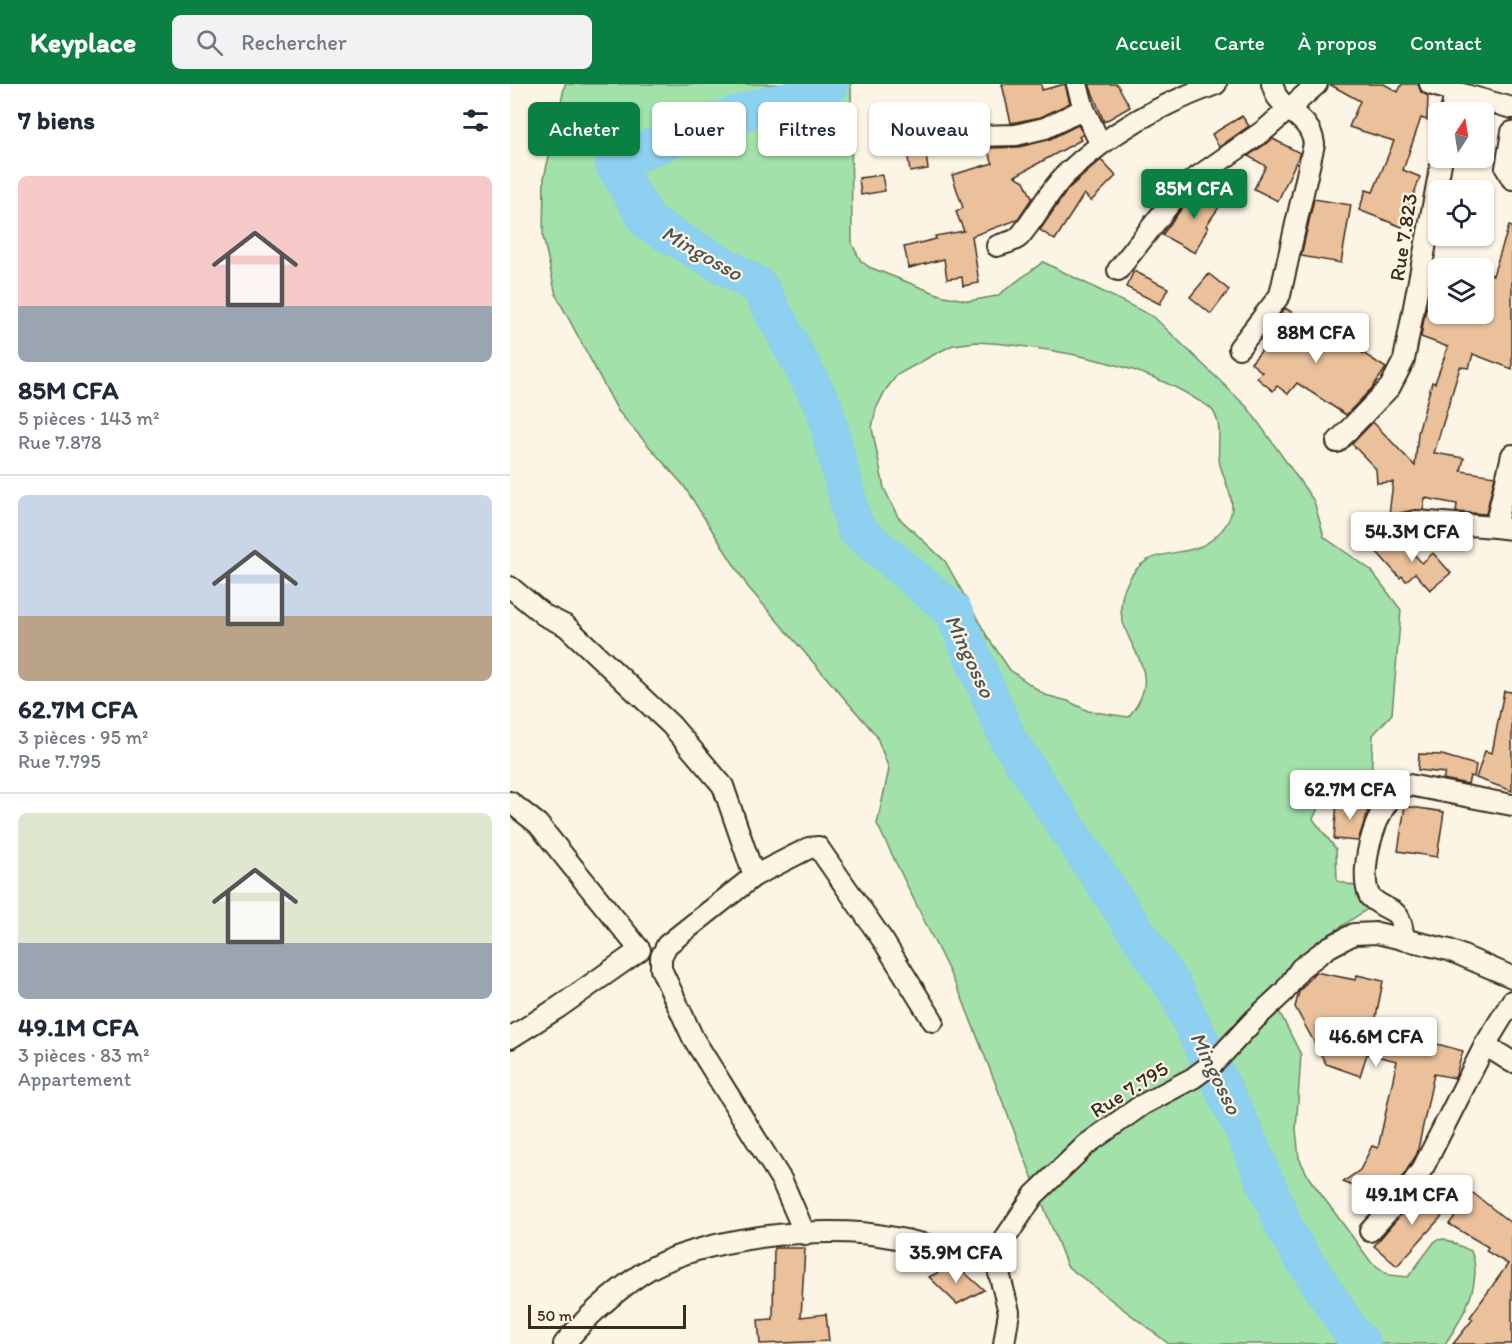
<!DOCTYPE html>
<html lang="fr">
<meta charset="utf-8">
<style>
:root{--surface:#fff;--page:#f2f2f3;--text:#1f2937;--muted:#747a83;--line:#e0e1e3;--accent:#0b8043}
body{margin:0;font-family:Itim,sans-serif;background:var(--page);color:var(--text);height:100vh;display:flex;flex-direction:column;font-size:22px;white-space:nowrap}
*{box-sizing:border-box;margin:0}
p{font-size:20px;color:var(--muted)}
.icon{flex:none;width:33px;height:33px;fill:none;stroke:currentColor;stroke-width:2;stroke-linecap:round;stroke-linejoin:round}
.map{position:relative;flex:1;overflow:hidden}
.sheet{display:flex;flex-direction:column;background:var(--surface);width:510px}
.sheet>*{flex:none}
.hud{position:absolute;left:18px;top:18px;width:570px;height:54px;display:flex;gap:12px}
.needle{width:39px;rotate:12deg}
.controls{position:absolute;left:918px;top:18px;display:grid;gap:12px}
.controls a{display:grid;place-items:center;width:66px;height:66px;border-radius:9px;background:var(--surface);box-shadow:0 2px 4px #0004;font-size:30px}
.scale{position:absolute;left:18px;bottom:15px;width:158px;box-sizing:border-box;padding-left:6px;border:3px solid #3b2a1e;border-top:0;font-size:16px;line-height:21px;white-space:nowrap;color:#3b2a1e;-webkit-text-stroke:4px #fcf5e5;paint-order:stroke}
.price{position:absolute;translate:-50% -51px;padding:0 14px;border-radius:6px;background:#fff;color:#222;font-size:20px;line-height:39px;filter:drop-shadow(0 2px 3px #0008)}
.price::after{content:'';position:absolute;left:50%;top:36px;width:18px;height:14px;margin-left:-9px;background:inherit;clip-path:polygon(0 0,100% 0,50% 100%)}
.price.active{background:var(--accent);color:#fff}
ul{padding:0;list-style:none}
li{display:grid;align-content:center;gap:12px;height:318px;padding:0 18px}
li+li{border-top:2px solid var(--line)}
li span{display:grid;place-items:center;height:186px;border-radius:9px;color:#555}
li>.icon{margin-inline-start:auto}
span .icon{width:108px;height:108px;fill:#fffc;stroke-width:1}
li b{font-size:26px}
h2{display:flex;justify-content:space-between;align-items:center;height:72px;padding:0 18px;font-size:26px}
.chip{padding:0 21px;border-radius:9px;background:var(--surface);box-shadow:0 2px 4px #0004;font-size:21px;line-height:54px}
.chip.active{background:var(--accent);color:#fff}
header{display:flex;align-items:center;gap:36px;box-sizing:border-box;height:84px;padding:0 30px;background:var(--accent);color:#fff}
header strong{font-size:28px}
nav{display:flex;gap:33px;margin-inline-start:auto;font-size:21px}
.search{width:420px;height:54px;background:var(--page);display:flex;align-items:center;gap:15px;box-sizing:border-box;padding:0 21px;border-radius:9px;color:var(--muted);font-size:22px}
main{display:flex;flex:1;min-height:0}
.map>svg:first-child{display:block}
</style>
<header>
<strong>Keyplace</strong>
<div class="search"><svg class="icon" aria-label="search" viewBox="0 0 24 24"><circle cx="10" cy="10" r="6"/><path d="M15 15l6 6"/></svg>Rechercher</div>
<nav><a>Accueil</a><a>Carte</a><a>À propos</a><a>Contact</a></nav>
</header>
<main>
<section class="sheet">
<h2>7 biens<svg class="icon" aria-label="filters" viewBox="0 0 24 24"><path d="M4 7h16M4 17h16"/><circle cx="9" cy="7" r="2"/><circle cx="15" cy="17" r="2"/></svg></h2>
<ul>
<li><span style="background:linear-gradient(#f6c9c9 70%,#9aa5b1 0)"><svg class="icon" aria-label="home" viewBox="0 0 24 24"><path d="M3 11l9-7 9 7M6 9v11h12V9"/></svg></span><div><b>85M CFA</b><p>5 pièces · 143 m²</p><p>Rue 7.878</p></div></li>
<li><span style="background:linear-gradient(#c9d6e8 65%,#b9a48a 0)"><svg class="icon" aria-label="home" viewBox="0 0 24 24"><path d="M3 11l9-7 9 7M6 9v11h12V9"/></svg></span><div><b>62.7M CFA</b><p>3 pièces · 95 m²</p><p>Rue 7.795</p></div></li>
<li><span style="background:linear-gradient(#dfe7d0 70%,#9aa5b1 0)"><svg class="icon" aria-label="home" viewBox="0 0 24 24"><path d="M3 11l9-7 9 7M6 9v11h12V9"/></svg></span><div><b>49.1M CFA</b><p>3 pièces · 83 m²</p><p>Appartement</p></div></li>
</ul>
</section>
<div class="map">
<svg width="1002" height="1260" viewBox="0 0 1002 1260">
<rect width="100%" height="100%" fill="#fcf5e5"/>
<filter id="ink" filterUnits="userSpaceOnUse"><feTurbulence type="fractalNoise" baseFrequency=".0167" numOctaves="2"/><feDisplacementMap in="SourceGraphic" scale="12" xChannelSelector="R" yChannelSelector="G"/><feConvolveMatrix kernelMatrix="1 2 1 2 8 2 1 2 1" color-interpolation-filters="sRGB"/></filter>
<g filter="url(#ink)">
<!-- green -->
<path fill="#a2e1a9" stroke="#6e8664" stroke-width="1.5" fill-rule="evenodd" d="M 55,0 L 341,0 L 342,160 L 351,177 L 359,183 L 430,211 L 459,217 L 487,212 L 533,178 L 644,233 L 738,324 L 804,417 L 814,453 L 861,486 L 891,526 L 882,630 L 863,651 L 861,697 L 815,710 L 803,735 L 826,765 L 827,797 L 856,805 L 859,824 L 796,866 L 762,913 L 791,971 L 786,1045 L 789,1074 L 799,1094 L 861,1178 L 879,1191 L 898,1193 L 926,1156 L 935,1155 L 961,1167 C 974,1198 952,1235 935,1260 L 659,1260 L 557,1182 L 452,914 L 367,740 L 379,685 L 366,651 L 238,503 L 174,402 L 108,327 L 46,211 L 33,153 L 34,94 ZM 467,258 C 533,262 628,278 684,314 C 690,318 699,321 703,327 C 715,346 704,364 711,384 C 720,413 733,428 705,453 C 677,480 635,454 615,504 C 594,557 665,580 618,633 L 578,627 L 558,617 L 535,611 L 500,586 L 477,552 L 435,477 L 388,433 L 374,404 L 362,344 L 366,325 L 375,307 L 387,291 L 425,270 L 443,261 Z"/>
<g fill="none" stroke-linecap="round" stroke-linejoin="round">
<!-- river -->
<path stroke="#8dd0ef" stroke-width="38" d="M 321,0 C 301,17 271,16 247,24 C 197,39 151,58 104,80 L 139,139 L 249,202 L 314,323 L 345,444 L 443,527 L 499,657 L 666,907 L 733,1045 L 778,1151 L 843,1251 L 852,1260"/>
</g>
<!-- building -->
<g fill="#ebc19b" stroke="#3b2a1e" stroke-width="1.5">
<path d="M 492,0 L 531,0 L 532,6 L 555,0 L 560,19 L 531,33 L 501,39 Z"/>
<path d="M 579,0 L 607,0 L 620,23 L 594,38 Z"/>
<path d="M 819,0 L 874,0 L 888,8 L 892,0 L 908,0 L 911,8 L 918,12 L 917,36 L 911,34 L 893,86 L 910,93 L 892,143 L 849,126 L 856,106 L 863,108 L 884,57 L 839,43 L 850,17 Z"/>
<path d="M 732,32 L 739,42 L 709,63 L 702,50 Z"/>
<path d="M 568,41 L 573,50 L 569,53 L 571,56 L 505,92 L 514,97 L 522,114 L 507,136 L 462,152 L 469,199 L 453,202 L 452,193 L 437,195 L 434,175 L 399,184 L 394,163 L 426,155 L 425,152 L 454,147 L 446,128 L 453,124 L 442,91 L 483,79 L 477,66 L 482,64 L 509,63 L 538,56 Z"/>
<path d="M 763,55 L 790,69 L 768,117 L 744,105 L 756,82 L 738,72 Z"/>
<path d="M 414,56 L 418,85 L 400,88 L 396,59 Z"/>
<path d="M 591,76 L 606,92 L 581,117 L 574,110 L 545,156 L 530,146 L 558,105 Z"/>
<path d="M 372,91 L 375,107 L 351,111 L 349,94 Z"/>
<path d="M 692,104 L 714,116 L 696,142 L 698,143 L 685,169 L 652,151 L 681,112 Z"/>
<path d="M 804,115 L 841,121 L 831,179 L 791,172 Z"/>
<path d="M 999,142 L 1002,143 L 1002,285 L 963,270 L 959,284 L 950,283 L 924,369 L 954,374 L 951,387 L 985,392 L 976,430 L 946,428 L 947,420 L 915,414 L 913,426 L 879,431 L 883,398 L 867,399 L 866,385 L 842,360 L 863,338 L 905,382 L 908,349 L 922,298 L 925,299 L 938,263 L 911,253 L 915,228 L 918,221 L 928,226 L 928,230 L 974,230 L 974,189 L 983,191 Z"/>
<path d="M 624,187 L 658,204 L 650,220 L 616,203 Z"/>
<path d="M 699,190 L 719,206 L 701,230 L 680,213 Z"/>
<path d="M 775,224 L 820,253 L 822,249 L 876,284 L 862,304 L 836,331 L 787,299 L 778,310 L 767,302 L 763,307 L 747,294 L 752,288 L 741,279 L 766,250 L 759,245 Z"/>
<path d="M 888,453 L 912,479 L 923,469 L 941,489 L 920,506 L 905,489 L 896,497 L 892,492 L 890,494 L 866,467 L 879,455 Z"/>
<path d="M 994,607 L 1002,608 L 1002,707 L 966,694 L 975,667 L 982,669 Z"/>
<path d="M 909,670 L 932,671 L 966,681 L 964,693 L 960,692 L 958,700 L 933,695 L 935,689 L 908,686 Z"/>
<path d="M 827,718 L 860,720 L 848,757 L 824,755 Z"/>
<path d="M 895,722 L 934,728 L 927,773 L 888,767 Z"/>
<path d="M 805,888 L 846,896 L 847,891 L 873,897 L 864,943 L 953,967 L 945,994 L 924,990 L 907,1070 L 888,1100 L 874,1114 L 833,1098 L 850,1086 L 862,1062 L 868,1064 L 887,977 L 857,970 L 850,992 L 816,980 L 785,923 L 789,908 Z"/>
<path d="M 915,1102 L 940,1123 L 887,1182 L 864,1162 Z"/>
<path d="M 963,1109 L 1002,1140 L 1002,1260 L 943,1260 L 963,1235 L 960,1233 L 998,1180 L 976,1167 L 978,1163 L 939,1140 Z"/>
<path d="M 264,1164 L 295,1164 L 291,1233 L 316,1230 L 319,1257 L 250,1260 L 248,1236 L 263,1235 Z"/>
<path d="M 445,1180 L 474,1206 L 447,1220 L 419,1193 Z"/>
</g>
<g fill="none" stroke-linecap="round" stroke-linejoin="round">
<defs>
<g id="street">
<path d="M 567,0 L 574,25 L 590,59"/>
<path d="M 920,0 L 945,8 L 941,28"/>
<path d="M 945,8 L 1002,24"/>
<path d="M 1002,48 L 996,84 L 1002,95"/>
<path d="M 427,53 L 506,51 L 535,44 L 574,25"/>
<path d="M 487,162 C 494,159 504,158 509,153 C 526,134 537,109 556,90 C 600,48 649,21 706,0"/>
<path d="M 608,186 L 673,103 L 756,45 L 807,0"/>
<path d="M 729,264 L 770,211 L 804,60 C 801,36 781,31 768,14 C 765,11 764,4 762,0"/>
<path d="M 827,358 L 880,303 L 894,276 L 932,74"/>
<path d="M 1002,371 L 985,443 L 1002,445"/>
<path d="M 861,447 L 906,437 L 985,443"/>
<path d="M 0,503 L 34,531 L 56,542 L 161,641 L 213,702 L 244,792"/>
<path d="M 0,718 L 28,740 L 130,866 L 49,923 L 0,954"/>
<path d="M 894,856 C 890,819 883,833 860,813 C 846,787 868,708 899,701 L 1002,721"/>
<path d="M 975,961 L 1002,978"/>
<path d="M 860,1147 L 897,1107 L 914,1082 L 975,961 L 1002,917"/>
<path d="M 295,1150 L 272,1097 L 183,954 L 151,885 L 151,873 L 157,861 L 244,792 L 299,764 L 308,763 L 374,858 L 423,937"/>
<path d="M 54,1260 C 77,1232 102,1210 131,1190 C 187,1153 315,1140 380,1153 C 416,1159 451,1170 486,1177"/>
<path d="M 494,1260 L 499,1228 L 486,1177 L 496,1153 L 524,1111 L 577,1060 L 632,1021 L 683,994 L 706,977 L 745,935 L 774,908 L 791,884 L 819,863 L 844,850 L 867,849 L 939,866 L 1002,893"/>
</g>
</defs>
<!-- street casing -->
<use href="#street" stroke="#3b2a1e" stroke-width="24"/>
<!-- street -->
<use href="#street" stroke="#fcf5e5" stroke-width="20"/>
</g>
</g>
<g text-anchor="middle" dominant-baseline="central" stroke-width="4.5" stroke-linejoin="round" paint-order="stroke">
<!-- street labels -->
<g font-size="21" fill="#3b2a1e" stroke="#fcf5e5">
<text transform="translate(893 153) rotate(-81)">Rue 7.823</text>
<text transform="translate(619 1005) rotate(-32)">Rue 7.795</text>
</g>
<!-- water labels -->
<g font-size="22" font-style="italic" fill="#505452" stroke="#fcf5e5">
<text transform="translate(192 169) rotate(30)">Mingosso</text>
<text transform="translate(460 572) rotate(65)">Mingosso</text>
<text transform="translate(706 989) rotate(64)">Mingosso</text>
</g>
</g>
</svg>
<div class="controls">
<a><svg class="needle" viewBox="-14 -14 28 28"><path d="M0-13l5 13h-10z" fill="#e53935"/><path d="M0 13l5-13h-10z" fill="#747a83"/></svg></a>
<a><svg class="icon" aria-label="locate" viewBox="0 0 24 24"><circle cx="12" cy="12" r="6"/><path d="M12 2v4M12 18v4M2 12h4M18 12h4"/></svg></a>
<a><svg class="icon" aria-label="layers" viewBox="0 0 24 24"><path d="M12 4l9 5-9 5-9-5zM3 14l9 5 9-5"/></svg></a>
</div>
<div class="scale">50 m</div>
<b class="price active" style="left:684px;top:136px">85M CFA</b>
<b class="price" style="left:806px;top:280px">88M CFA</b>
<b class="price" style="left:902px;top:479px">54.3M CFA</b>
<b class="price" style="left:840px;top:737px">62.7M CFA</b>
<b class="price" style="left:866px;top:984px">46.6M CFA</b>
<b class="price" style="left:902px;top:1142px">49.1M CFA</b>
<b class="price" style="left:446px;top:1200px">35.9M CFA</b>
<div class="hud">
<a class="chip active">Acheter</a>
<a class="chip">Louer</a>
<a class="chip">Filtres</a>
<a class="chip">Nouveau</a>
</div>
</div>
</main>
